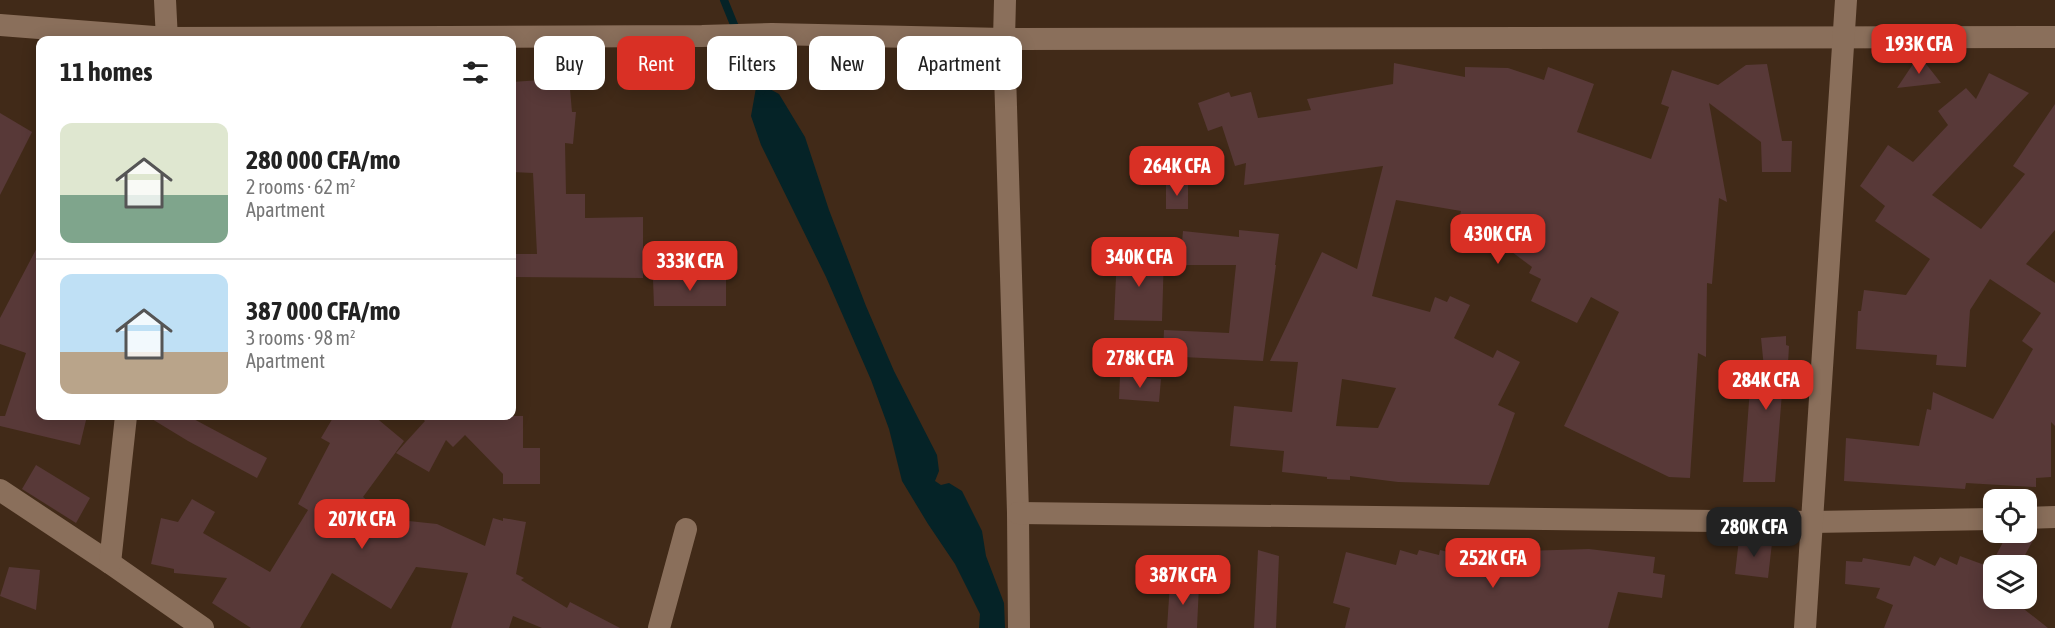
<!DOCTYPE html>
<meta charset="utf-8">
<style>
:root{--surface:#fff;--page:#f6f6f6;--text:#222;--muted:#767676;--line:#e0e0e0;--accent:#d93025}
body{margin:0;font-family:"Asap Condensed",sans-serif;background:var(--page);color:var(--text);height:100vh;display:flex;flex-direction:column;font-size:22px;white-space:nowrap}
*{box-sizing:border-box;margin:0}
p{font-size:20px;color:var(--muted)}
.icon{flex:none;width:33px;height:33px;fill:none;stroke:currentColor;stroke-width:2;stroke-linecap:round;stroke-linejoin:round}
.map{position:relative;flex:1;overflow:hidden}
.panel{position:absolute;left:36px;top:36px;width:480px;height:384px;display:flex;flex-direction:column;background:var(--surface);border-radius:12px;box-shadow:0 3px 15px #0003}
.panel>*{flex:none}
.guide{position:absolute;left:534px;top:36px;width:570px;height:54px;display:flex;gap:12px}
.controls{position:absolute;left:1983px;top:489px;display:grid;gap:12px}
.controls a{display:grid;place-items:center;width:54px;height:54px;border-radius:12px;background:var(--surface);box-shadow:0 3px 15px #0003;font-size:30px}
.price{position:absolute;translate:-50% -51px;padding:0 14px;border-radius:12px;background:var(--accent);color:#fff;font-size:20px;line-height:39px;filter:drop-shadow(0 2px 3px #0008)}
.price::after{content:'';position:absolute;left:50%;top:36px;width:18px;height:14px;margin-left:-9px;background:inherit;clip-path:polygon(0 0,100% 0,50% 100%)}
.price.active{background:#222;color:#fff}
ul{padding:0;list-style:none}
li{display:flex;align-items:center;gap:18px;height:150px;padding:0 24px}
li+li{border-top:2px solid var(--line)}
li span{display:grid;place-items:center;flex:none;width:168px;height:120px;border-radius:12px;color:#555}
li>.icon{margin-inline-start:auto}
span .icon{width:72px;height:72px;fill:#fffc;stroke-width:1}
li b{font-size:26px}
h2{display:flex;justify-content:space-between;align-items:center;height:72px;padding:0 24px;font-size:26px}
.tag{padding:0 21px;border-radius:12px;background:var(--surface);box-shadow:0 3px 15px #0003;font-size:21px;line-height:54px}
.tag.active{background:var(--accent);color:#fff}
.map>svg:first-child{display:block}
</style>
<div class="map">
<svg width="2055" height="628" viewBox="0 0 2055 628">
<rect width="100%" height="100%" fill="#412a18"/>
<!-- water -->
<path fill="#052327" d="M 757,82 L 779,94 L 805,137 L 829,210 L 866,306 L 894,371 L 937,455 L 939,471 L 935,481 L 941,485 L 949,483 L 962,491 L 982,531 L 986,556 L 1004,603 L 1005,628 L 979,628 L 980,614 L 955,564 L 928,524 L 902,481 L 889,429 L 871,380 L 826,277 L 761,145 L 751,116 Z"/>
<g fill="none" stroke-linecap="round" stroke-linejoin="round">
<!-- stream -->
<path stroke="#052327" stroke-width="8" d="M 724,0 L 761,91"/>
</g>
<!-- building -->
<g fill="#583938" fill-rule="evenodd">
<path d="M 1919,55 L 1941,83 L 1897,88 Z"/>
<path d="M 1394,63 L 1465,77 L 1465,67 L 1508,68 L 1544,80 L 1548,67 L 1594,84 L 1577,132 L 1651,159 L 1669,107 L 1661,104 L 1672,70 L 1718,85 L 1746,65 L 1767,64 L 1782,141 L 1792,141 L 1791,172 L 1762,172 L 1761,142 L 1709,103 L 1727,202 L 1719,198 L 1712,284 L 1707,283 L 1706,357 L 1698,353 L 1690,478 L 1669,477 L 1564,426 L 1619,312 L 1591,297 L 1577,323 L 1531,301 L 1541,279 L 1529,273 L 1532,267 L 1492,237 L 1486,251 L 1454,243 L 1461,211 L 1396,200 L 1372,296 L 1430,312 L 1435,297 L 1447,302 L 1450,296 L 1470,305 L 1454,338 L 1493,358 L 1497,350 L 1520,362 L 1498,405 L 1515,413 L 1489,485 L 1398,482 L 1350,476 L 1350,480 L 1327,479 L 1327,477 L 1282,472 L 1284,451 L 1230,446 L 1234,406 L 1292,412 L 1298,362 L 1270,361 L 1322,252 L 1357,269 L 1383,166 L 1244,185 L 1246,163 L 1235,166 L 1222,126 L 1208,131 L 1198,103 L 1229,92 L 1231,97 L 1251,92 L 1258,118 L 1311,110 L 1307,99 L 1393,84 ZM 1342,379 L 1396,388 L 1378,428 L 1336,426 Z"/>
<path d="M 1989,73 L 2029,93 L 1932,195 L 1981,229 L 2025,174 L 2013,166 L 2055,104 L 2055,230 L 2026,264 L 2055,283 L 2055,426 L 2051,422 L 2051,477 L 2036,478 L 2036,487 L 1966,483 L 1965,489 L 1844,481 L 1846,438 L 1919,446 L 1927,409 L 1931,410 L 1933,392 L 1993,419 L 2033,349 L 2022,341 L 2041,313 L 1990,279 L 1970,310 L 1966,367 L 1936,365 L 1937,355 L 1856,349 L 1858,311 L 1861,311 L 1864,290 L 1906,295 L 1930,259 L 1875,221 L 1885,206 L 1860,186 L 1888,145 L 1913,162 L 1948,125 L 1938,111 L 1966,88 L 1976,99 Z"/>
<path d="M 569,78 L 572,112 L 576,112 L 573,144 L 565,143 L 566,194 L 585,194 L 585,218 L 643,217 L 643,278 L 512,277 L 512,254 L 537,254 L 533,173 L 512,172 L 512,82 Z"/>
<path d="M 0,113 L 32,132 L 0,195 Z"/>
<rect x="1166" y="185" width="22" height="24"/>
<path d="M 1239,230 L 1279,234 L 1275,265 L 1276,265 L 1263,361 L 1163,356 L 1164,330 L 1229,333 L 1236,265 L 1180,265 L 1183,231 L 1239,237 Z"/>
<path d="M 40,242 L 40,416 L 87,416 L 80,445 L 0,426 L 0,416 L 5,416 L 26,353 L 0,344 L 0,318 Z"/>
<path d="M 1117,255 L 1164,255 L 1162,321 L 1114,320 Z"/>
<path d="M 653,279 L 726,279 L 726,306 L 654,306 Z"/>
<path d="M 1786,336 L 1786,345 L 1789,346 L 1787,381 L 1783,380 L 1775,482 L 1743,482 L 1752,361 L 1764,368 L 1761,338 Z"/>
<path d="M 1120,376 L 1161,379 L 1159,402 L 1119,399 Z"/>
<path d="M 147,416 L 188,416 L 267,458 L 257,478 L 188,441 Z"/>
<path d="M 334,416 L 374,416 L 404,441 L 363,497 L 390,519 L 437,524 L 485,546 L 493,518 L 503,521 L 503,518 L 526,522 L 516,574 L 524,578 L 521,580 L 567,608 L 570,602 L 620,628 L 542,628 L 513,616 L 509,628 L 451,628 L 468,573 L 416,567 L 391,609 L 332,573 L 300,628 L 251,628 L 212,603 L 227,578 L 174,573 L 174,569 L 151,564 L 161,518 L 178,522 L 192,499 L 215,512 L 203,533 L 270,572 L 308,510 L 298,504 L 330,443 L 321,438 Z"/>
<path d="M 419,416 L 523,416 L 523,448 L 540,448 L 540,484 L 503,484 L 503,474 L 465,435 L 453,447 L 446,440 L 429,472 L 396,453 L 425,421 Z"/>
<path d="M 36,465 L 90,498 L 76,523 L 22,489 Z"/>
<path d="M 2037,533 L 2019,566 L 1994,566 L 1994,598 L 2010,598 L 2048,628 L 1884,628 L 1893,605 L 1876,598 L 1880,588 L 1845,584 L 1846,561 L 1862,562 L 1863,558 L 1910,566 L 1914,556 L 1935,566 L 1940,557 L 1957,565 L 1960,556 L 1990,567 L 2003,542 Z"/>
<path d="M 1739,539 L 1772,543 L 1768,578 L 1735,574 Z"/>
<path d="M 1589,549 L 1655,557 L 1653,573 L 1665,575 L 1662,598 L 1618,592 L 1608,628 L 1345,628 L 1350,608 L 1333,603 L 1346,552 L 1396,565 L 1400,550 L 1417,555 L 1419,550 L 1439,555 L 1440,550 L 1468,557 L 1468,550 L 1523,553 L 1523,551 Z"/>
<path d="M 1258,550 L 1279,556 L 1276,628 L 1254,628 Z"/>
<path d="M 9,567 L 40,570 L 36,610 L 0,596 Z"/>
<path d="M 1170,583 L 1199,585 L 1197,628 L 1167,628 Z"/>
</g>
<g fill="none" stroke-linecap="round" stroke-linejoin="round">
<!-- street -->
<g stroke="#8a6f5b" stroke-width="22">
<path d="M 165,0 L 167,40"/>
<path d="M 1005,0 L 1004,39 L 1018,513 L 1019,628"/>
<path d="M 0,25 L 167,38 L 702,36 L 772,34 L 1004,39 L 2055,37"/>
<path d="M 0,490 L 110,563 L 203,628"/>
<path d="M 1018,513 L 1811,522 L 1994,519"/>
<path d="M 2026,518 L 2055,517"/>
<path d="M 110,563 L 126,416"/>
<path d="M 659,628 L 686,529"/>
<path d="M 1805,628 L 1846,0"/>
</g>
</g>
</svg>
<div class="controls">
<a><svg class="icon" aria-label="locate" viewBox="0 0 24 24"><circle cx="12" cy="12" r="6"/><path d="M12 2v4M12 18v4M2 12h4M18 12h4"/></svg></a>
<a><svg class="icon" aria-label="layers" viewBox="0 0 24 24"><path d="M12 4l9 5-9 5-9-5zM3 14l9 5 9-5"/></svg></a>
</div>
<b class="price" style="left:1919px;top:75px">193K CFA</b>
<b class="price" style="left:1177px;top:197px">264K CFA</b>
<b class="price" style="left:1498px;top:265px">430K CFA</b>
<b class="price" style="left:1139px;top:288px">340K CFA</b>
<b class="price" style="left:690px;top:292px">333K CFA</b>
<b class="price" style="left:1140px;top:389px">278K CFA</b>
<b class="price" style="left:1766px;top:411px">284K CFA</b>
<b class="price" style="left:362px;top:550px">207K CFA</b>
<b class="price active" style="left:1754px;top:558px">280K CFA</b>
<b class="price" style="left:1493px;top:589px">252K CFA</b>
<b class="price" style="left:1183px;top:606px">387K CFA</b>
<div class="guide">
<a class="tag">Buy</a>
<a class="tag active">Rent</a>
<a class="tag">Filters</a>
<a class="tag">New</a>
<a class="tag">Apartment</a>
</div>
<section class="panel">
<h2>11 homes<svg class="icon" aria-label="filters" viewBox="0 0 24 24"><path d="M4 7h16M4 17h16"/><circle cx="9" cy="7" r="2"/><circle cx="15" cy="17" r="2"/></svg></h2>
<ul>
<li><span style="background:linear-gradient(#dfe7d0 60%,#7fa58c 0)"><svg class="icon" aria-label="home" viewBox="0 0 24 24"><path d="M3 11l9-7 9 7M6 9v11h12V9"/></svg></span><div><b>280 000 CFA/mo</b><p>2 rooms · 62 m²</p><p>Apartment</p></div></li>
<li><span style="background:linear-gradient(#bfe0f5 65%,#b9a48a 0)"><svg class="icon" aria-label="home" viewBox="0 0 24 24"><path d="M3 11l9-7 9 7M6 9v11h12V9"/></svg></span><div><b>387 000 CFA/mo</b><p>3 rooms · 98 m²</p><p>Apartment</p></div></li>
</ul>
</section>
</div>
